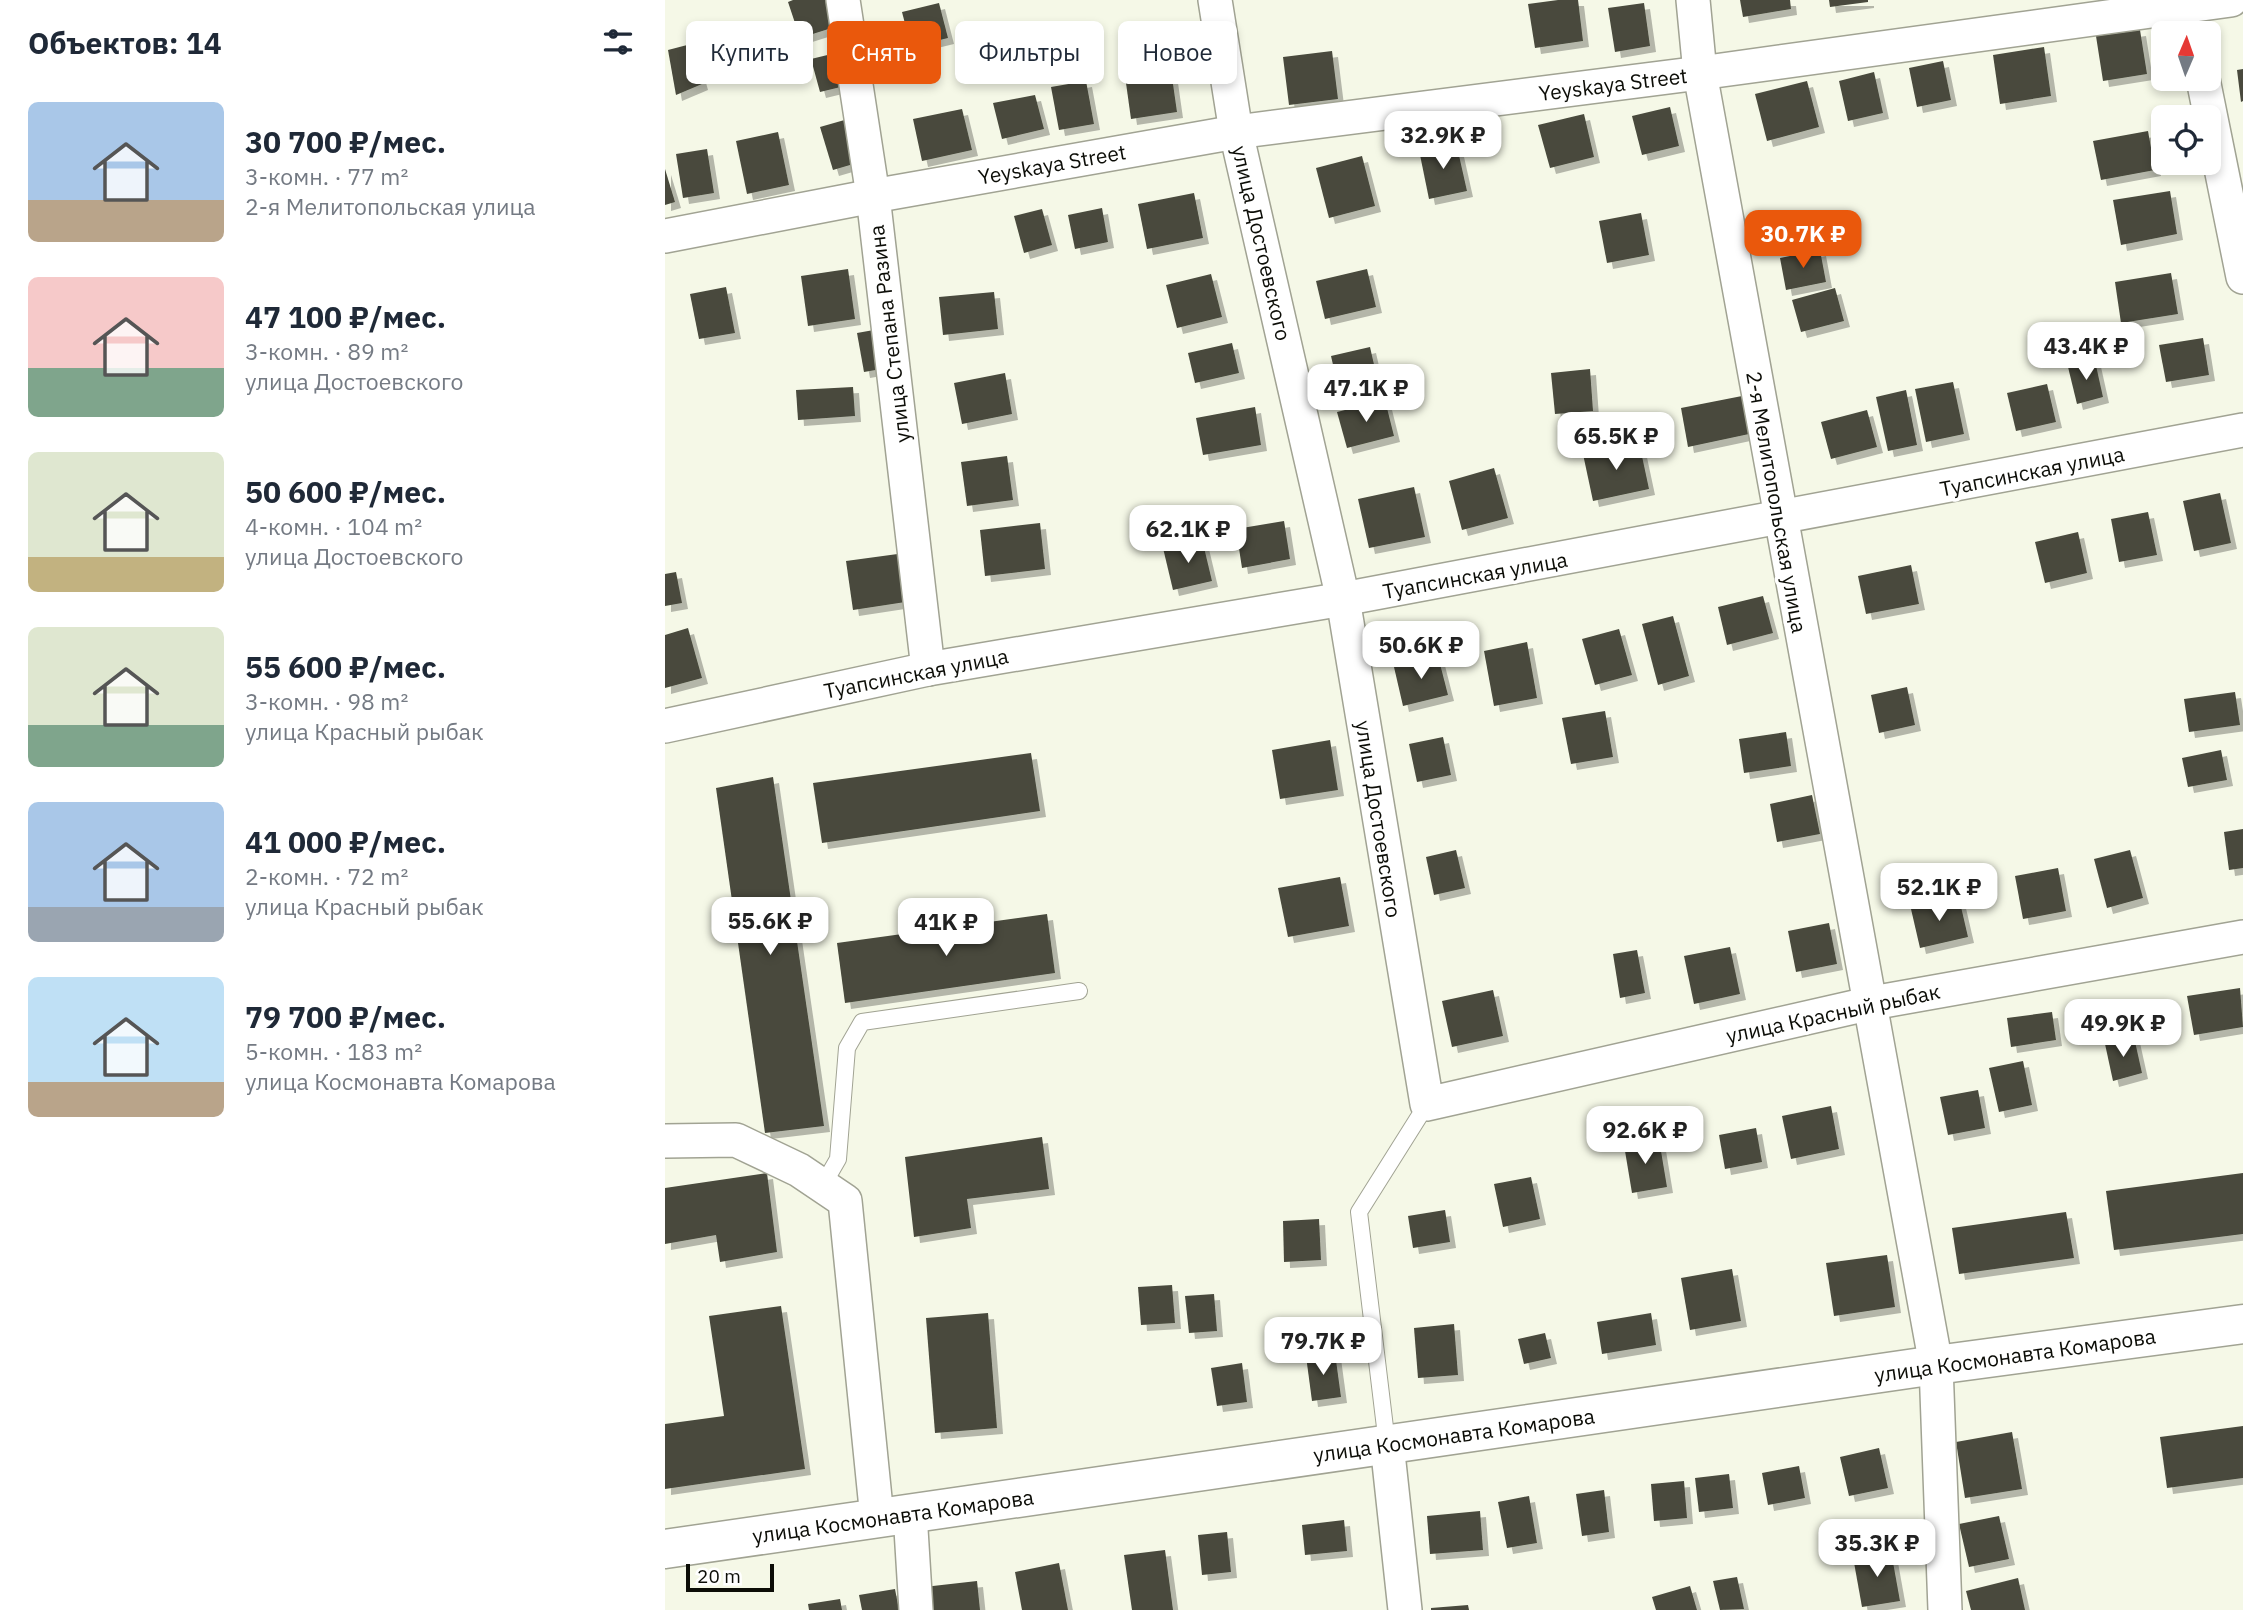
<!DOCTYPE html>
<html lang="ru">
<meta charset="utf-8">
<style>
:root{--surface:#fff;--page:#f6f6f7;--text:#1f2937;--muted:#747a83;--accent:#ea580c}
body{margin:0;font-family:"IBM Plex Sans",sans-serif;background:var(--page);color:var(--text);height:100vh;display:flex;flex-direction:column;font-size:26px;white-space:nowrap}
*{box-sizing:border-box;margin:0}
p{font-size:23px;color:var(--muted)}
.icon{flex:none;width:38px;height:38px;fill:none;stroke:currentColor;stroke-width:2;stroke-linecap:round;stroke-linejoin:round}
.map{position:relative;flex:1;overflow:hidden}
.panel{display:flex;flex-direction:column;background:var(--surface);width:665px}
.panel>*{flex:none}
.top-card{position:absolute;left:21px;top:21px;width:665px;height:63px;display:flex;gap:14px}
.needle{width:46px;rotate:2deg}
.fabs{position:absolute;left:1486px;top:21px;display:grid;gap:14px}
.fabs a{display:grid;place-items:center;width:70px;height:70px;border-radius:10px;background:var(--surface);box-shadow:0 4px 10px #0003;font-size:35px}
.scale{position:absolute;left:21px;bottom:18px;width:88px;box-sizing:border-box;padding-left:7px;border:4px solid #0c0d07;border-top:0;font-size:19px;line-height:24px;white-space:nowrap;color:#0c0d07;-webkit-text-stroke:5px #fff;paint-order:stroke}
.price{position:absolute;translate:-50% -60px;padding:0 16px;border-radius:14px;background:#fff;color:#222;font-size:23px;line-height:46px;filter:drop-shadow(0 2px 4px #0008)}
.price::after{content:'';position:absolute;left:50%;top:42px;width:21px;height:16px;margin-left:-10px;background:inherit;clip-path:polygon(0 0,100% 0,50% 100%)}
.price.selected{background:var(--accent);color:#fff}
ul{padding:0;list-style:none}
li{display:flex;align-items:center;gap:21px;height:175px;padding:0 28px}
li span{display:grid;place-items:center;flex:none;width:196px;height:140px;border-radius:10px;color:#555}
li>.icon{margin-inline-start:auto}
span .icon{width:84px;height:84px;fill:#fffc;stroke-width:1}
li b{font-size:30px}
h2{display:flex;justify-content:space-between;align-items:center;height:84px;padding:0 28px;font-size:30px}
.tag{padding:0 24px;border-radius:10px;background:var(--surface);box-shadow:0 4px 10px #0003;font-size:24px;line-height:63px}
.tag.selected{background:var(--accent);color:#fff}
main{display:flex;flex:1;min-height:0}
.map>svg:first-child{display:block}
</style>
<main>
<section class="panel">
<h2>Объектов: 14<svg class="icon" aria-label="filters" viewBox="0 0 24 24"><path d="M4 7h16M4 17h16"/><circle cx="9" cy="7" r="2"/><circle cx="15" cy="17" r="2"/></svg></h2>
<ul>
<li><span style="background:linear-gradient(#a9c7e8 70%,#b9a48a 0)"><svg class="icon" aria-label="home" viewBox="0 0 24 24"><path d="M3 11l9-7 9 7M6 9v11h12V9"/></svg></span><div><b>30 700 ₽/мес.</b><p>3-комн. · 77 m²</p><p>2-я Мелитопольская улица</p></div></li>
<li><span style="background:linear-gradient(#f6c9c9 65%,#7fa58c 0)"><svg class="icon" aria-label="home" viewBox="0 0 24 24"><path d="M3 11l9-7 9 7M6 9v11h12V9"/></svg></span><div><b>47 100 ₽/мес.</b><p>3-комн. · 89 m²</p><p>улица Достоевского</p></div></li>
<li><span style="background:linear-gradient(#dfe7d0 75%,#c2b280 0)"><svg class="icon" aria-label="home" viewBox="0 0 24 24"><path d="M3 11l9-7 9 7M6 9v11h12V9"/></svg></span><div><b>50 600 ₽/мес.</b><p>4-комн. · 104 m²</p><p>улица Достоевского</p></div></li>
<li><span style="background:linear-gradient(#dfe7d0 70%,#7fa58c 0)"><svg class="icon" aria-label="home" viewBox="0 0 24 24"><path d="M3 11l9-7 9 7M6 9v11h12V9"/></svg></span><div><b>55 600 ₽/мес.</b><p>3-комн. · 98 m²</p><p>улица Красный рыбак</p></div></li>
<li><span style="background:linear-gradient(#a9c7e8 75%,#9aa5b1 0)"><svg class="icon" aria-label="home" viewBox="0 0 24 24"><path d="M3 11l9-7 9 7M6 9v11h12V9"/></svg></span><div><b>41 000 ₽/мес.</b><p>2-комн. · 72 m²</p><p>улица Красный рыбак</p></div></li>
<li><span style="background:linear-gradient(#bfe0f5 75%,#b9a48a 0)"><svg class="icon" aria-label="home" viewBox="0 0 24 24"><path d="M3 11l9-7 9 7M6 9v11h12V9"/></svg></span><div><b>79 700 ₽/мес.</b><p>5-комн. · 183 m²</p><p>улица Космонавта Комарова</p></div></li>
</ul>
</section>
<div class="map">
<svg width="1578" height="1610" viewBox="0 0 1578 1610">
<defs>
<filter id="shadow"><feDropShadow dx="6" dy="6" stdDeviation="0" flood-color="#0004"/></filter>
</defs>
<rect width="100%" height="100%" fill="#f5f8e7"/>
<!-- building -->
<g fill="#484a3c" filter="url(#shadow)">
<path d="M 128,0 L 165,0 L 173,26 L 135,38 L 123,2 Z"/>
<path d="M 893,0 L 913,0 L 918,41 L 870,48 L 863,4 Z"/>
<path d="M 1075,0 L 1125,0 L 1126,9 L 1078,17 Z"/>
<path d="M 1164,0 L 1203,0 L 1203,2 L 1165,7 Z"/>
<path d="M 274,3 L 283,38 L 246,47 L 237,12 Z"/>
<path d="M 979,3 L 985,46 L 950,52 L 943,8 Z"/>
<path d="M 1475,30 L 1482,74 L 1438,81 L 1431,36 Z"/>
<path d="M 26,44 L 37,84 L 11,95 L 3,50 Z"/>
<path d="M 1379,47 L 1386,96 L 1335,104 L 1328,55 Z"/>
<path d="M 179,51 L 188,84 L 155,92 L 146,59 Z"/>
<path d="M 667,51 L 673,99 L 624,105 L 618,57 Z"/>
<path d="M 1278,61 L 1286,100 L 1252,107 L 1244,68 Z"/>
<path d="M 1578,69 L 1578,101 L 1576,102 L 1572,70 Z"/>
<path d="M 1209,72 L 1218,113 L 1183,121 L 1174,81 Z"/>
<path d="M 507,77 L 512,112 L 466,119 L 461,83 Z"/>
<path d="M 421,81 L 429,124 L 394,130 L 386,87 Z"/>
<path d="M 1142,81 L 1154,127 L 1102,141 L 1090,94 Z"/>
<path d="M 370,95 L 379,129 L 337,139 L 328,103 Z"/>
<path d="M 1005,107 L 1014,146 L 977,155 L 967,116 Z"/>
<path d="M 297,109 L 307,150 L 257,161 L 248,119 Z"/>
<path d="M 919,114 L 929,157 L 885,168 L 873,125 Z"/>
<path d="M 190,117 L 202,160 L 168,170 L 155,127 Z"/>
<path d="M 1483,131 L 1490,170 L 1436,180 L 1428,141 Z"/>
<path d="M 113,132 L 124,185 L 82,194 L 71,141 Z"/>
<path d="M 791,142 L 802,191 L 764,199 L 754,150 Z"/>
<path d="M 42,149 L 49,193 L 18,198 L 11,154 Z"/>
<path d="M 697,156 L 710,206 L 664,218 L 651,168 Z"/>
<path d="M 0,169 L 10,202 L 0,205 Z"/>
<path d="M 1505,191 L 1512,234 L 1456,245 L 1448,200 Z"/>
<path d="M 529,193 L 538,238 L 482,249 L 473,204 Z"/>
<path d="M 437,208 L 443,242 L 410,249 L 403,215 Z"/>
<path d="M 377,209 L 387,245 L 359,253 L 349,216 Z"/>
<path d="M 976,213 L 984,255 L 942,263 L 934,221 Z"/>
<path d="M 1155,250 L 1161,282 L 1121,290 L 1115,258 Z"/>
<path d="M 183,269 L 190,319 L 143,326 L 136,276 Z"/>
<path d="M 702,269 L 711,307 L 660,319 L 651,281 Z"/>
<path d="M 1506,273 L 1513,314 L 1456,323 L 1450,282 Z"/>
<path d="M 546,274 L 557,317 L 512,328 L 501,285 Z"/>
<path d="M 61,287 L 70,333 L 34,339 L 25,294 Z"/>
<path d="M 1170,288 L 1179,321 L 1136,332 L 1127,300 Z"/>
<path d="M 329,292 L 333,329 L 278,335 L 274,297 Z"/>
<path d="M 220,328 L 228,367 L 199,372 L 192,333 Z"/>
<path d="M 1538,338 L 1544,375 L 1501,382 L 1494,345 Z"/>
<path d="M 567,343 L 574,373 L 530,383 L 523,353 Z"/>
<path d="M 705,347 L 713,382 L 674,391 L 666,356 Z"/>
<path d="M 1430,361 L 1438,397 L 1412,404 L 1403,367 Z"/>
<path d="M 925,369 L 928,411 L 890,414 L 886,373 Z"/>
<path d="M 340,373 L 347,414 L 297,424 L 289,383 Z"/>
<path d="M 1288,382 L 1299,434 L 1261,442 L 1250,389 Z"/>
<path d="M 1382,384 L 1391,422 L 1351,431 L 1342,393 Z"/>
<path d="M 188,387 L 190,416 L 133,420 L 131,390 Z"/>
<path d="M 1241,390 L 1252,445 L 1223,451 L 1211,397 Z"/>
<path d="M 1077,396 L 1084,434 L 1023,447 L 1016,408 Z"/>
<path d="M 720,400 L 729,436 L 682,448 L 672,412 Z"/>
<path d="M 590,407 L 596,445 L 538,455 L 531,418 Z"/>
<path d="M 1202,410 L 1212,447 L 1166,459 L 1156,422 Z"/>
<path d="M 974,442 L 984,489 L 928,501 L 918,454 Z"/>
<path d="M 342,456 L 348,500 L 302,506 L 296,462 Z"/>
<path d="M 829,468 L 843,518 L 797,530 L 784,481 Z"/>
<path d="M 749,487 L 760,537 L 704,548 L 693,499 Z"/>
<path d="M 1555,493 L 1566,543 L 1529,551 L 1518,501 Z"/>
<path d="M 1483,512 L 1492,555 L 1454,562 L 1446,519 Z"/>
<path d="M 619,521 L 625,559 L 577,568 L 571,529 Z"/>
<path d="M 375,523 L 380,569 L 320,576 L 315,530 Z"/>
<path d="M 1413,532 L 1422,573 L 1380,583 L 1370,542 Z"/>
<path d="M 537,539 L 547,581 L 508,590 L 498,548 Z"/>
<path d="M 240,553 L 247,601 L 188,610 L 181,561 Z"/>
<path d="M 1246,565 L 1254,604 L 1201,614 L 1193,576 Z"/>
<path d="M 11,572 L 17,603 L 0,606 L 0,574 Z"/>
<path d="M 1098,596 L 1108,633 L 1062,645 L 1053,607 Z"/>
<path d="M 1008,616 L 1024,676 L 993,685 L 977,624 Z"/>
<path d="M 23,628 L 37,678 L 0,688 L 0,635 Z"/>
<path d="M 954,629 L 967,675 L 930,685 L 917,639 Z"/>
<path d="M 862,642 L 872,698 L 829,706 L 819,651 Z"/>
<path d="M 773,656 L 783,695 L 738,706 L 729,667 Z"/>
<path d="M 1242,687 L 1250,725 L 1214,733 L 1206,695 Z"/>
<path d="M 1570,692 L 1575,725 L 1524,732 L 1519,699 Z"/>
<path d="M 940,711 L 948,757 L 906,764 L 897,718 Z"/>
<path d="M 1121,732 L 1126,766 L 1079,773 L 1074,739 Z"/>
<path d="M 778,737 L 786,775 L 752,782 L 744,744 Z"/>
<path d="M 665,740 L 673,790 L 615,799 L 607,750 Z"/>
<path d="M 1556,750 L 1562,780 L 1523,787 L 1517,758 Z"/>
<path d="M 366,753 L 375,811 L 157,843 L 148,783 Z"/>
<path d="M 108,777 L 159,1126 L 100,1133 L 51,788 Z"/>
<path d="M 1147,795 L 1155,834 L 1112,842 L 1105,804 Z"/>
<path d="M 1578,829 L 1578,868 L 1564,870 L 1559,832 Z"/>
<path d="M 791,850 L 800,888 L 769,895 L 761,857 Z"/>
<path d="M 1465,850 L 1478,898 L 1442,908 L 1429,859 Z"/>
<path d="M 1393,868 L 1401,911 L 1358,919 L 1350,876 Z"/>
<path d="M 675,877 L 684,926 L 623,937 L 613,888 Z"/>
<path d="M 1294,898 L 1303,937 L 1255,948 L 1246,909 Z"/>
<path d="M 382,914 L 390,973 L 180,1003 L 172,943 Z"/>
<path d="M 1164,923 L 1172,964 L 1131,972 L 1123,931 Z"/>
<path d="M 1065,947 L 1075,994 L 1029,1004 L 1019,956 Z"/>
<path d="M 972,950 L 980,993 L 955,998 L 948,954 Z"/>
<path d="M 1575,988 L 1578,1027 L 1529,1035 L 1522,996 Z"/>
<path d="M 828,990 L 838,1036 L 787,1047 L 777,1001 Z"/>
<path d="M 1387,1012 L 1391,1040 L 1346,1047 L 1342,1018 Z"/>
<path d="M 1469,1037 L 1477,1073 L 1448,1081 L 1440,1044 Z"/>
<path d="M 1358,1061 L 1367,1105 L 1334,1112 L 1324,1068 Z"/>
<path d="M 1313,1090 L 1320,1128 L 1283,1135 L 1275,1097 Z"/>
<path d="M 1166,1106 L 1174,1149 L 1126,1159 L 1117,1116 Z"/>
<path d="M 1091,1128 L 1097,1162 L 1060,1169 L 1054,1135 Z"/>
<path d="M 377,1137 L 384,1189 L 302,1199 L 306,1228 L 249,1237 L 240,1157 Z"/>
<path d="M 994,1139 L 1002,1187 L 967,1193 L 959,1145 Z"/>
<path d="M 102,1173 L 112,1252 L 55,1262 L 51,1235 L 0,1244 L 0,1188 Z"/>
<path d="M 1578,1173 L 1578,1234 L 1449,1250 L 1441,1191 Z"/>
<path d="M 866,1177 L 875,1219 L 838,1227 L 829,1184 Z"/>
<path d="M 780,1210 L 785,1242 L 748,1248 L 743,1216 Z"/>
<path d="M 1401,1212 L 1409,1258 L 1294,1274 L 1287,1228 Z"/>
<path d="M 654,1219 L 656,1260 L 619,1262 L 618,1221 Z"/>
<path d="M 1222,1255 L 1230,1307 L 1169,1316 L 1161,1263 Z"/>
<path d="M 1067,1269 L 1076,1321 L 1025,1330 L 1016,1278 Z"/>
<path d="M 507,1285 L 510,1323 L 476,1325 L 473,1287 Z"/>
<path d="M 549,1294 L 552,1331 L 524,1333 L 520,1296 Z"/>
<path d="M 116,1306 L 140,1469 L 0,1489 L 0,1424 L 59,1416 L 44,1316 Z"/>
<path d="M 323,1313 L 332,1428 L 270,1433 L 261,1318 Z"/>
<path d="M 986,1313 L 991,1345 L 937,1354 L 932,1322 Z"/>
<path d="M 789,1324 L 793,1375 L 753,1378 L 749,1328 Z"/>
<path d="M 880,1333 L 886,1358 L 859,1364 L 853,1339 Z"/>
<path d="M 670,1353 L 676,1397 L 647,1401 L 641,1356 Z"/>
<path d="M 577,1363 L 582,1402 L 552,1406 L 546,1368 Z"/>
<path d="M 1578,1426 L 1578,1478 L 1502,1488 L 1495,1437 Z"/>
<path d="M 1347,1432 L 1357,1489 L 1300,1498 L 1291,1442 Z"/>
<path d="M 1214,1448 L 1223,1488 L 1184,1496 L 1175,1457 Z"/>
<path d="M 1134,1466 L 1140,1498 L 1103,1505 L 1097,1473 Z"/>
<path d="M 1064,1474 L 1068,1508 L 1034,1512 L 1030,1478 Z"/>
<path d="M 1019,1481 L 1022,1518 L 989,1521 L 986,1484 Z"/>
<path d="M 939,1490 L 944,1532 L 917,1536 L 911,1494 Z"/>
<path d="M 864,1496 L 872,1543 L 842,1548 L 833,1502 Z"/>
<path d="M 815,1511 L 818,1550 L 765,1554 L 762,1516 Z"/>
<path d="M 1334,1516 L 1344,1559 L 1304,1567 L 1294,1524 Z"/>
<path d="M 679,1520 L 682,1551 L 640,1555 L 637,1525 Z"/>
<path d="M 562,1532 L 566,1572 L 537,1575 L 533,1535 Z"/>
<path d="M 500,1550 L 508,1610 L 467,1610 L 459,1555 Z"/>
<path d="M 1226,1551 L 1235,1601 L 1197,1607 L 1188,1557 Z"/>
<path d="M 394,1563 L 403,1610 L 357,1610 L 350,1572 Z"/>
<path d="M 1072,1577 L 1079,1609 L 1055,1610 L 1048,1581 Z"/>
<path d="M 1353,1578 L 1360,1610 L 1306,1610 L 1301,1591 Z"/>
<path d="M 312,1581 L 315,1610 L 262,1610 L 259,1587 Z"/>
<path d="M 1025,1586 L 1032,1610 L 991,1610 L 987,1597 Z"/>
<path d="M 230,1589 L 234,1610 L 197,1610 L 194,1595 Z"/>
<path d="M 175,1599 L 177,1610 L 144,1610 L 143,1604 Z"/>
<path d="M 803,1605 L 804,1610 L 766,1610 L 766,1608 Z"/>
</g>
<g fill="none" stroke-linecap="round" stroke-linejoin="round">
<defs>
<g id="service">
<path d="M 158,1185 L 173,1159 L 182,1048 L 197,1022 L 414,991"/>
<path d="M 722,1444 L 694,1212 L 762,1104"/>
</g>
<g id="minor">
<path d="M 178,0 L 208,196 L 263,669"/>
<path d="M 550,0 L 571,132 L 678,599 L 762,1104 L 1207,1003 L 1578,937"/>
<path d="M 1028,0 L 1035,73 L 1271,1365 L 1280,1610"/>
<path d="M 1538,79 L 1578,277"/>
<path d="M 0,236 L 208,196 L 571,132 L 1035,73 L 1566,0"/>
<path d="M 0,726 L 263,669 L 678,599 L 1578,430"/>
<path d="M 0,1141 L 71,1140 L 134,1170 L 180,1201 L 212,1518"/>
<path d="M 722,1444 L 740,1610"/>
<path d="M 245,1513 L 251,1610"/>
</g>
<path id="secondary" d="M 0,1549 L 1271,1365 L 1578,1324"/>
</defs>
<!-- service casing -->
<use href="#service" stroke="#a1a393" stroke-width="18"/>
<!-- minor casing -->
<use href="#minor" stroke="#a1a393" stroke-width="36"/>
<!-- secondary casing -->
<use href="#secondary" stroke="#a1a393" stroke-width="41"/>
<!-- service -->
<use href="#service" stroke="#fff" stroke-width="16"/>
<!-- minor -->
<use href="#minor" stroke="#fff" stroke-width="33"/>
<!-- secondary -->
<use href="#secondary" stroke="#fff" stroke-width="38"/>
</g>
<g text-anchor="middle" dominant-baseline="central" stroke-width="7" stroke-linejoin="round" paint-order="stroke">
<!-- street labels -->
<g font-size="21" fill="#0c0d07" stroke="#fff">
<text transform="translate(948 84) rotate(-7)">Yeyskaya Street</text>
<text transform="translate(387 164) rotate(-10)">Yeyskaya Street</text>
<text transform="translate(597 243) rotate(77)">улица Достоевского</text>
<text transform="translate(224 334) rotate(-97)">улица Степана Разина</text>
<text transform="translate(1367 471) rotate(-11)">Туапсинская улица</text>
<text transform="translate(1112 502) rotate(80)">2-я Мелитопольская улица</text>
<text transform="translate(810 575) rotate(-10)">Туапсинская улица</text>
<text transform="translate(251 673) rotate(-11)">Туапсинская улица</text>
<text transform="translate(714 819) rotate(81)">улица Достоевского</text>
<text transform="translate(1168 1013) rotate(-12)">улица Красный рыбак</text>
<text transform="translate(1350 1355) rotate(-8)">улица Космонавта Комарова</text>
<text transform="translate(789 1435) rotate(-8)">улица Космонавта Комарова</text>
<text transform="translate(228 1516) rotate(-8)">улица Космонавта Комарова</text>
</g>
</g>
</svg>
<div class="fabs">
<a><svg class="needle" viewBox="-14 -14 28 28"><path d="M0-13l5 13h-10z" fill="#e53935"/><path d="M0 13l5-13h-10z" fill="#747a83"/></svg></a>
<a><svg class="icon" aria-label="locate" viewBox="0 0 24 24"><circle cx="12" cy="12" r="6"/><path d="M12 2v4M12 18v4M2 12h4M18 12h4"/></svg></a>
</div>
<div class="scale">20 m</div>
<b class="price" style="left:778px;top:171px">32.9K ₽</b>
<b class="price selected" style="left:1138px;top:270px">30.7K ₽</b>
<b class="price" style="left:1421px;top:382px">43.4K ₽</b>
<b class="price" style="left:701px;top:424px">47.1K ₽</b>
<b class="price" style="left:951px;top:472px">65.5K ₽</b>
<b class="price" style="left:523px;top:565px">62.1K ₽</b>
<b class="price" style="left:756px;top:681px">50.6K ₽</b>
<b class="price" style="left:1274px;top:923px">52.1K ₽</b>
<b class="price" style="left:105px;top:957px">55.6K ₽</b>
<b class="price" style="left:281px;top:958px">41K ₽</b>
<b class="price" style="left:1458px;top:1059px">49.9K ₽</b>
<b class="price" style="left:980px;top:1166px">92.6K ₽</b>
<b class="price" style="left:658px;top:1377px">79.7K ₽</b>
<b class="price" style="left:1212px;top:1579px">35.3K ₽</b>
<div class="top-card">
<a class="tag">Купить</a>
<a class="tag selected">Снять</a>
<a class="tag">Фильтры</a>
<a class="tag">Новое</a>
</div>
</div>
</main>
